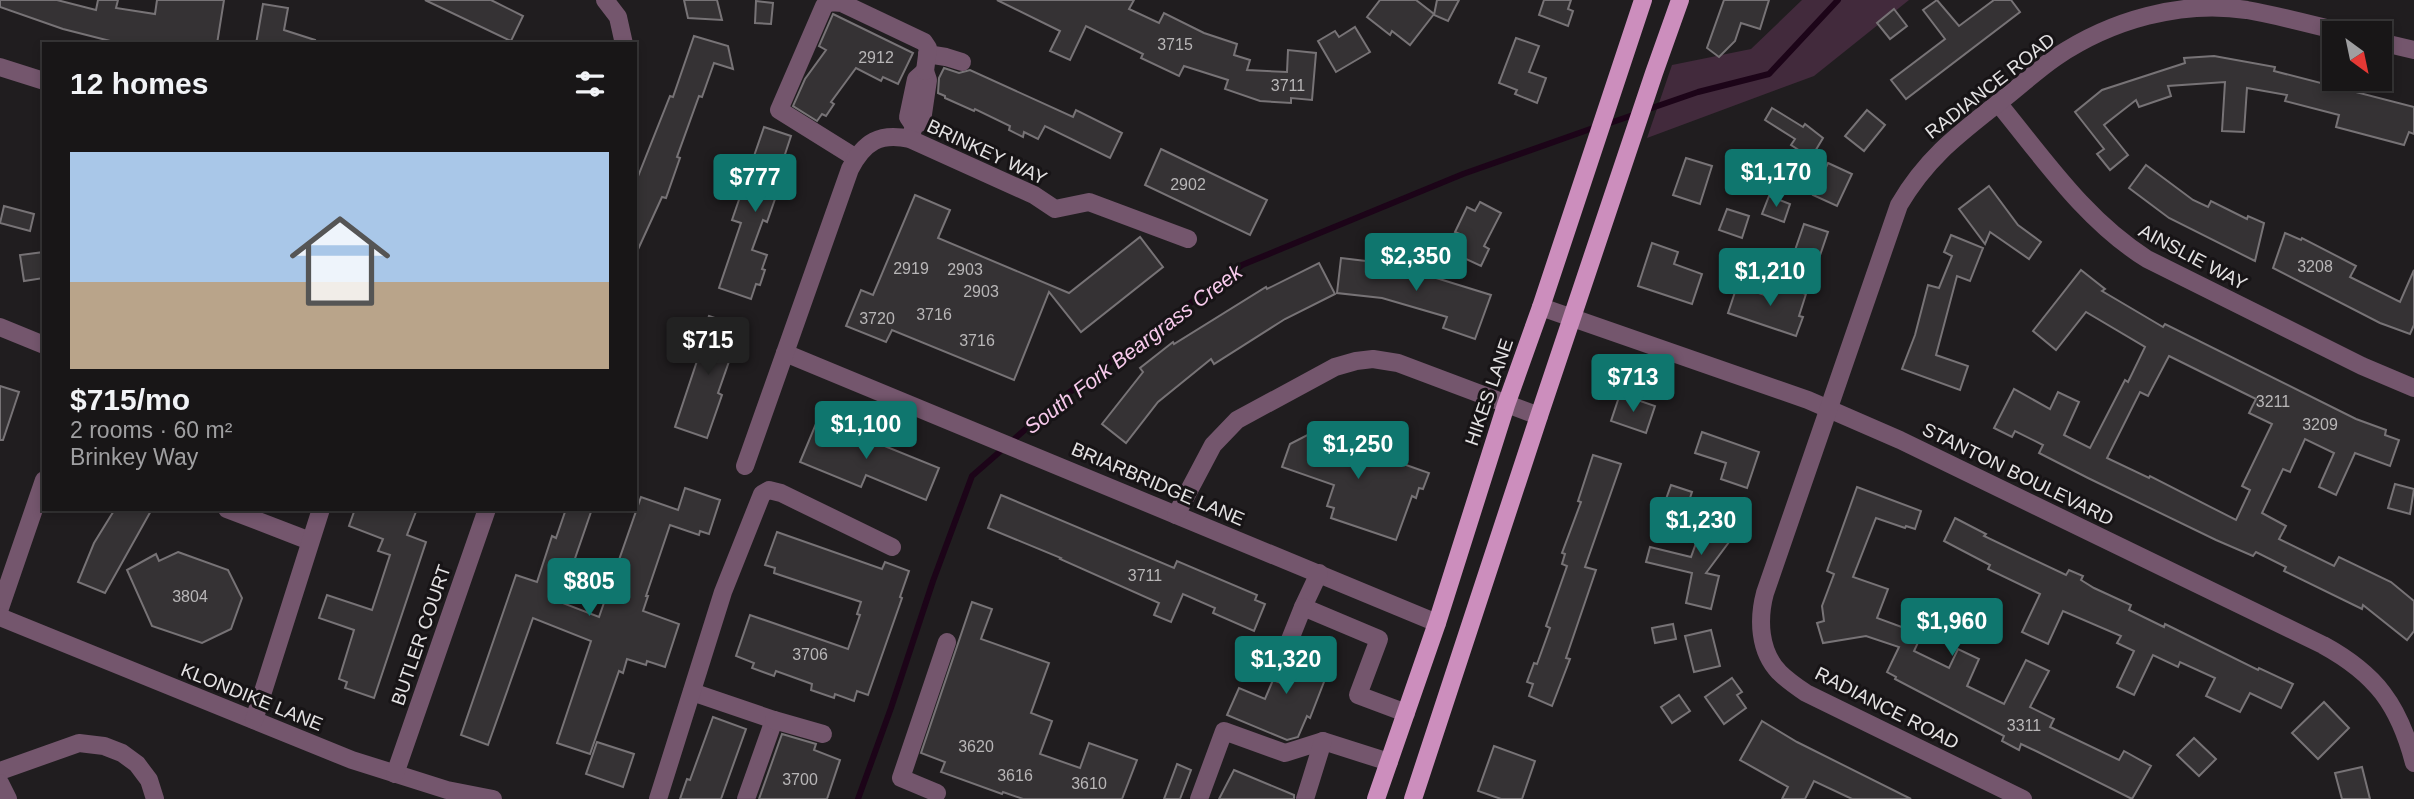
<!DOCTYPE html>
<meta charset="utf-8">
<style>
:root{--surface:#181617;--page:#211f20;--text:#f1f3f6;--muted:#9f9fa1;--line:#363536;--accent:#0f766e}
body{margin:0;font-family:Arial,sans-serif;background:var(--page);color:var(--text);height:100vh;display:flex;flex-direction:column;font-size:26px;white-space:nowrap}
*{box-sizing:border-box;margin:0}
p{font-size:23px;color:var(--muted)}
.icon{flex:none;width:38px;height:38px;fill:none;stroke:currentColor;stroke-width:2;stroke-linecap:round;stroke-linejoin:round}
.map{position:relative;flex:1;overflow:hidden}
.panel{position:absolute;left:42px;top:42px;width:595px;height:469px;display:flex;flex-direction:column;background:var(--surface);border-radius:0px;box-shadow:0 4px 10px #0003,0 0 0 2px var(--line)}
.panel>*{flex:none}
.needle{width:46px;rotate:147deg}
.buttons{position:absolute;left:2322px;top:21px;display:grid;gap:14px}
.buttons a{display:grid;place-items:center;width:70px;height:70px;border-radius:0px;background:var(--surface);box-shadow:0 4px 10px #0003,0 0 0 2px var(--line);font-size:35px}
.price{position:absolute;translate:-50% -60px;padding:0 16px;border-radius:7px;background:var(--accent);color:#fff;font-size:23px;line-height:46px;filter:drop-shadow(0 2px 4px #0008)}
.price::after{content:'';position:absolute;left:50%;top:42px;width:21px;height:16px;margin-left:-10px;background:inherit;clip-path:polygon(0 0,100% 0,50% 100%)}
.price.on{background:#222;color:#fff}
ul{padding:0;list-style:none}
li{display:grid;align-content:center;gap:14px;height:371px;padding:0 28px}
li+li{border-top:2px solid var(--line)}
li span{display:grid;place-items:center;height:217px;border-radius:0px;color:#555}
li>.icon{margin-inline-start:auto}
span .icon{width:126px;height:126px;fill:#fffc;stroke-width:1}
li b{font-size:30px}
h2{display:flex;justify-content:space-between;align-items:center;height:84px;padding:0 28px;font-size:30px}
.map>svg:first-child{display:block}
</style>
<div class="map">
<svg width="2414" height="799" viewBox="0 0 2414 799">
<rect width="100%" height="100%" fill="#201d1f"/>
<!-- green -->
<path fill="#422a3c" d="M 1802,0 L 1909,0 L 1814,76 L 1647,138 L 1672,65 L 1751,49 Z"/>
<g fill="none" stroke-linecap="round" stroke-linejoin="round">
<!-- stream -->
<g stroke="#1c0418" stroke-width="6">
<path d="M 1646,110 L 1698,92 L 1769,74 L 1838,0"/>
<path d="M 1607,124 L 1636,114"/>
<path d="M 858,799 L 891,708 L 933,581 L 972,476 L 1059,400 L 1242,265 L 1463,174 L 1596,127"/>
</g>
</g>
<!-- building -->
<g fill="#353234" stroke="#777376" stroke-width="2" fill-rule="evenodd">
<path d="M 0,0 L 57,0 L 96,10 L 98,0 L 118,0 L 116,8 L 155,14 L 157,0 L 224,0 L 217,44 L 122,44 L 63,29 L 0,7 Z"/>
<path d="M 425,0 L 491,0 L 523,16 L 511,41 Z"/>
<path d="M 684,0 L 717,0 L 722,20 L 688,18 Z"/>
<path d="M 997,0 L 1134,0 L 1129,9 L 1159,23 L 1164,13 L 1204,33 L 1237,44 L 1234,55 L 1250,60 L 1247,70 L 1287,72 L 1288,50 L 1316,53 L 1312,100 L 1291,98 L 1291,103 L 1260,101 L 1225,89 L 1228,80 L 1184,66 L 1179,76 L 1141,58 L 1143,54 L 1086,26 L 1070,60 L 1050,51 L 1060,31 Z"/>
<path d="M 1380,0 L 1416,0 L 1434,14 L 1410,45 L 1392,31 L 1390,35 L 1367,17 Z"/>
<path d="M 1437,0 L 1459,0 L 1448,21 L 1434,15 Z"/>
<path d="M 1544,0 L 1571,0 L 1568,9 L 1573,11 L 1568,26 L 1539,15 Z"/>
<path d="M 1724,0 L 1769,0 L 1760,29 L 1741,23 L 1735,41 L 1719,57 L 1707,48 Z"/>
<path d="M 1937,0 L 1959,26 L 1994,0 L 2011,0 L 2020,12 L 1906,99 L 1891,80 L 1945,39 L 1923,10 Z"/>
<path d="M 756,1 L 773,3 L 771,24 L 755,23 Z"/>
<path d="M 263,4 L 288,8 L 284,30 L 315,40 L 314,44 L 256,44 Z"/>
<path d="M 1894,9 L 1907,26 L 1890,39 L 1877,23 Z"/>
<path d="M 833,14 L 913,53 L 898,84 L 883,77 L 881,81 L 856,68 L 831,102 L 834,104 L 826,116 L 822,114 L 817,121 L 793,106 L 805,79 L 826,50 L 819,46 Z"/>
<path d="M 1355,27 L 1370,52 L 1336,72 L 1318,41 L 1335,31 L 1339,37 Z"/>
<path d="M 694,36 L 728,46 L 733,69 L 714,63 L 702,97 L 699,96 L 677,157 L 680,158 L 666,198 L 662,197 L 635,256 L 635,184 L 670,96 L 673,97 Z"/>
<path d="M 1516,38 L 1539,46 L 1529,72 L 1546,78 L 1537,103 L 1515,94 L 1517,90 L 1499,83 Z"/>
<path d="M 2214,56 L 2275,67 L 2274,71 L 2414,107 L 2414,134 L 2409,132 L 2404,145 L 2336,127 L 2339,115 L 2285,101 L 2287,95 L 2247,88 L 2244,132 L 2222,131 L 2225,82 L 2168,86 L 2171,96 L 2139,107 L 2136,100 L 2104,125 L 2128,155 L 2110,170 L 2097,154 L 2104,149 L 2075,112 L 2102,90 L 2185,63 L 2184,58 Z"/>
<path d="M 944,68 L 959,73 L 970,70 L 1073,117 L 1076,110 L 1122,133 L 1110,158 L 1045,126 L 1038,139 L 1024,132 L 1023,137 L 1009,130 L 1010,126 L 975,109 L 974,111 L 945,98 L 945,96 L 938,93 L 939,78 Z"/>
<path d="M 1772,108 L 1803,127 L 1805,124 L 1823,138 L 1811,158 L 1791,145 L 1795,139 L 1765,120 Z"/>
<path d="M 1867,110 L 1885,125 L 1864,151 L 1845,136 Z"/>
<path d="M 764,127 L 791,136 L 771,197 L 775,199 L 767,222 L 763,220 L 752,250 L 767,255 L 762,269 L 765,270 L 760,285 L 756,284 L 751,299 L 719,288 L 741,223 L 732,220 Z"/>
<path d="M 1161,149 L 1267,200 L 1250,235 L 1145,185 Z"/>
<path d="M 1686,158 L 1712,166 L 1700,204 L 1673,195 Z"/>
<path d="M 1828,163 L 1852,174 L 1837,206 L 1813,195 Z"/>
<path d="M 2146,165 L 2193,200 L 2208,207 L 2211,201 L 2247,219 L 2248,216 L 2264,223 L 2255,261 L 2169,218 L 2129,188 Z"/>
<path d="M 1989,186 L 2018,225 L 2041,242 L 2029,259 L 1990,232 L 1985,244 L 1959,209 Z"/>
<path d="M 915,195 L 950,210 L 938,238 L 1069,293 L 1140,237 L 1163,267 L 1081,332 L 1049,292 L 1014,380 L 892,330 L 886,342 L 846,326 L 861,290 L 873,295 Z"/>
<path d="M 1769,196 L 1790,204 L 1784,222 L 1762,214 Z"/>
<path d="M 1480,202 L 1501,213 L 1484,246 L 1489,249 L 1481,266 L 1451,252 L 1460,234 L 1455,232 L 1467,207 L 1475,211 Z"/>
<path d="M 4,206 L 34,214 L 30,231 L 0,223 Z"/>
<path d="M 1727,209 L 1749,216 L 1742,238 L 1719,230 Z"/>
<path d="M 1804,224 L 1828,232 L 1817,264 L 1793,256 Z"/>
<path d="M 2285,233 L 2301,240 L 2302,238 L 2356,266 L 2350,277 L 2400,302 L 2414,270 L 2414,325 L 2410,334 L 2380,323 L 2273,268 Z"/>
<path d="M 1951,235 L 1983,248 L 1970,281 L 1957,276 L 1936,355 L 1968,366 L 1960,390 L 1902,369 L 1915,335 L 1928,285 L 1939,288 L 1952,256 L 1944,252 Z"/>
<path d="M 1652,243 L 1678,252 L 1674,264 L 1702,274 L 1692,304 L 1638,286 Z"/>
<path d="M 44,252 L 44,278 L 24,281 L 20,255 Z"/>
<path d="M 1341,258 L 1391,264 L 1491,295 L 1475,339 L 1443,328 L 1447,317 L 1382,298 L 1337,293 Z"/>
<path d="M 1319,263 L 1335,294 L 1285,319 L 1214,364 L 1211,359 L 1158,402 L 1126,443 L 1102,424 L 1143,372 L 1140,368 L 1173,342 L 1174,344 L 1266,287 L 1267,289 Z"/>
<path d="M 2081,270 L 2105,289 L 2102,291 L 2163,327 L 2165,324 L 2356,419 L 2386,430 L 2385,435 L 2399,440 L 2390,466 L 2355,453 L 2336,495 L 2319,487 L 2334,453 L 2305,439 L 2290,472 L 2283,469 L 2262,513 L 2286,526 L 2279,539 L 2334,566 L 2339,557 L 2391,582 L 2414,601 L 2414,631 L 2407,640 L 2363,605 L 2362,609 L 2284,571 L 2286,567 L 2256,552 L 2253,556 L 2216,540 L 2088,478 L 2039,453 L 2043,445 L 2015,431 L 2012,437 L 1994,428 L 2014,389 L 2050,409 L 2058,392 L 2079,402 L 2064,435 L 2090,448 L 2125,380 L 2128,382 L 2145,347 L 2086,312 L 2056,350 L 2033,331 ZM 2169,356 L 2256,399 L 2249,413 L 2272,424 L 2242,486 L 2250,490 L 2236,520 L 2150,476 L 2149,478 L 2107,458 L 2140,392 L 2148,396 Z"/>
<path d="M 1776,284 L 1806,294 L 1799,316 L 1803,317 L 1796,336 L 1728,313 L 1737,286 L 1771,297 Z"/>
<path d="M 709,316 L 741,327 L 718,393 L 722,395 L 707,438 L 675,427 L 697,361 L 693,360 Z"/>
<path d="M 0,386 L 19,392 L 3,440 L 0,440 Z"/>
<path d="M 1620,394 L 1655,406 L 1646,433 L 1611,421 Z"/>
<path d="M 818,419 L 939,468 L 926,500 L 866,475 L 861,487 L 800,462 Z"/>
<path d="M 1319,429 L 1393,455 L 1392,460 L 1429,473 L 1423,489 L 1419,488 L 1416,498 L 1412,496 L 1396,540 L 1331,518 L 1334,508 L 1327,506 L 1334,485 L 1282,467 L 1290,444 Z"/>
<path d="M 1702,432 L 1759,452 L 1747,488 L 1721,479 L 1726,463 L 1695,453 Z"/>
<path d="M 1593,455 L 1621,464 L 1585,567 L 1596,570 L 1566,658 L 1570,659 L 1552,706 L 1529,696 L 1533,684 L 1527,682 L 1534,663 L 1537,664 L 1550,628 L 1546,626 L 1567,566 L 1562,564 L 1565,554 L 1562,553 L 1581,502 L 1578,501 Z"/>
<path d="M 2395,484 L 2414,489 L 2410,514 L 2388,508 Z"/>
<path d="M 1671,485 L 1692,492 L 1686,510 L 1665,502 Z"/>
<path d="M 1857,487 L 1921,511 L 1915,529 L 1906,526 L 1905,528 L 1876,518 L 1853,577 L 1888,589 L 1877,618 L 1907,629 L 1909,625 L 1923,632 L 1914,651 L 1949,668 L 1958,649 L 1979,659 L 1967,686 L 2004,704 L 2026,660 L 2049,671 L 2030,707 L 2054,719 L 2050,727 L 2119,760 L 2124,751 L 2151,766 L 2132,799 L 2038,752 L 2021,744 L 2019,750 L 2002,741 L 2004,736 L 1895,679 L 1896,677 L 1887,672 L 1899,647 L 1866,636 L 1823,643 L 1817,623 L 1824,621 L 1822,606 L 1834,574 L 1827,571 Z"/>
<path d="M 685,488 L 720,500 L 709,534 L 700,531 L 699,535 L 670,525 L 646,596 L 648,596 L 643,611 L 679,624 L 665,667 L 647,661 L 646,665 L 627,659 L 623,673 L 619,671 L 590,754 L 557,743 L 591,641 L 533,618 L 488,745 L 461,735 L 516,575 L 537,582 L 552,536 L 556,538 L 566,509 L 592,509 L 560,602 L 599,617 L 641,497 L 678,510 Z"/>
<path d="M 1001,495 L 1174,568 L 1177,561 L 1257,595 L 1255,600 L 1265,604 L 1254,631 L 1213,613 L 1215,608 L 1183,594 L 1171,622 L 1154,615 L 1159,603 L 1060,559 L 1061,558 L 988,528 Z"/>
<path d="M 1709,507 L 1739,518 L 1732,538 L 1706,573 L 1719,576 L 1711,609 L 1686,603 L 1692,573 L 1646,562 L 1650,547 L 1691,557 Z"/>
<path d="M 115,509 L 152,509 L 105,593 L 78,582 L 94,543 Z"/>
<path d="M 355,509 L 417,509 L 407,535 L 426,542 L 374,698 L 345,688 L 347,682 L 339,679 L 354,630 L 319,618 L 327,595 L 372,610 L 387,564 L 390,555 L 378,551 L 383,539 L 349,526 Z"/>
<path d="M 1955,518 L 1986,534 L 1984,536 L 2066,575 L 2069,570 L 2083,576 L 2081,580 L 2094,588 L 2131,605 L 2129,610 L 2164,627 L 2165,624 L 2258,670 L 2259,668 L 2293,684 L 2281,708 L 2250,693 L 2240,712 L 2206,696 L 2215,678 L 2180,662 L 2178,667 L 2153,655 L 2134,695 L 2117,687 L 2134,651 L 2117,643 L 2121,636 L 2063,611 L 2048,644 L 2022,632 L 2040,594 L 1988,569 L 1990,565 L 1944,541 Z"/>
<path d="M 777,532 L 882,569 L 885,562 L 909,571 L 900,597 L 902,598 L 868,695 L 857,691 L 854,701 L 835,694 L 834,698 L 811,690 L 812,684 L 776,671 L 774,676 L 752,668 L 754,663 L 736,656 L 750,615 L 848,649 L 860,615 L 857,614 L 861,602 L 774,573 L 775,568 L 765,565 Z"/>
<path d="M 178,552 L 228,570 L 242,598 L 231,629 L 202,643 L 152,626 L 127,570 L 156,554 L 159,561 Z"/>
<path d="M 972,602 L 992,609 L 981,639 L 1049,663 L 1031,713 L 1052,721 L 1040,754 L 1080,768 L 1089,743 L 1137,760 L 1122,799 L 1023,799 L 1003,792 L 1002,794 L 941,772 L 945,762 L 921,753 Z"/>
<path d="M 1673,624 L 1676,639 L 1655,643 L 1652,628 Z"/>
<path d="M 1711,630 L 1720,666 L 1694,672 L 1685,636 Z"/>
<path d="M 1301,642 L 1334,656 L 1310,718 L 1307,716 L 1298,737 L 1287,740 L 1227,715 L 1239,688 L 1265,699 L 1273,680 L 1281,683 Z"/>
<path d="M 1732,678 L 1742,692 L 1737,695 L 1746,708 L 1724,724 L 1705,697 Z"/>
<path d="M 1679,695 L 1690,711 L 1672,723 L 1661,707 Z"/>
<path d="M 2324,702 L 2349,728 L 2318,759 L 2292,733 Z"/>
<path d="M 713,717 L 746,729 L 721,799 L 680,799 L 687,779 L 690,780 Z"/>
<path d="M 1762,721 L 1797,742 L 1911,799 L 1852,799 L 1814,781 L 1805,799 L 1782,799 L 1788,787 L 1740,760 Z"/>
<path d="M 782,734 L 816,744 L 814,750 L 840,760 L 827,799 L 759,799 Z"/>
<path d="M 2194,738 L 2216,759 L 2199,776 L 2177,755 Z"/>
<path d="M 597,742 L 634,754 L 623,787 L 586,774 Z"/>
<path d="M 1494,746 L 1535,761 L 1522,799 L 1501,799 L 1478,791 Z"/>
<path d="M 1177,764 L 1191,770 L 1180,799 L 1164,799 Z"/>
<path d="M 2362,767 L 2370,799 L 2342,799 L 2335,773 Z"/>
<path d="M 1234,770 L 1294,795 L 1294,799 L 1219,799 Z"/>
</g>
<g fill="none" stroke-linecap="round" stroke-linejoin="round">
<!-- minor -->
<g stroke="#74566d" stroke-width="18">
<path d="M 605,0 L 618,17 L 624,44"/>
<path d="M 2380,42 L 2414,50"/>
<path d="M 927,54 L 946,57 L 962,62"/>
<path d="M 0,67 L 44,81"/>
<path d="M 1998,103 C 2044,159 2085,220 2147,259 L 2362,366 L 2414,388"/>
<path d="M 910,139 L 914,126 L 922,121 L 928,80 L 925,71 L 916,79 L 908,117 L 914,126"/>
<path d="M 856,158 L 779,110 L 824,6 L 830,2 L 842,3 L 924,42 L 928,48 L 925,71"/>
<path d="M 1541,307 L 1808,400 L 1900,440 L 2323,645 C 2376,674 2399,705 2414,763"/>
<path d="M 0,327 L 44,345"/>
<path d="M 785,353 L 1437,623"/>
<path d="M 745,466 L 850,169 C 864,142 880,132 910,139 L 1034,195 L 1055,209 L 1089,202 L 1188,239"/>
<path d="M 227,509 L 310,541"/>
<path d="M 1176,515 L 1213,445 L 1237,420 L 1335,367 L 1356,361 L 1373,359 L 1398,363 L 1539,416"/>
<path d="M 1319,573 L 1303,607 L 1379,639 L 1358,695 L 1406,713"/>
<path d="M 0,608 L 44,480"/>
<path d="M 0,617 L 352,760 L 447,790 L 493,799"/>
<path d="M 1283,657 L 1303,607"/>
<path d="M 692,692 L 774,720 L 746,799"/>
<path d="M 254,720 L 321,509"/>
<path d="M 774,720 L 823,734"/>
<path d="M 0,771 L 79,743 L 104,746 L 122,753 L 137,764 L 149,780 L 155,799"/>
<path d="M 395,774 L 487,509"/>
<path d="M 0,783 L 8,799"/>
<path d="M 937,793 L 901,778 L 947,642"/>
<path d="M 658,799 L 723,592 L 762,494 L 769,490 L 781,493 L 892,547"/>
<path d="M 1199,799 L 1224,731 L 1285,753 L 1323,741 L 1389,762"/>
<path d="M 1305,799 L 1323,741"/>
<path d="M 2023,799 L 1806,693 C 1797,687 1787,680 1779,672 C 1759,651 1758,619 1765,593 L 1899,205 C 1927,157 1959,134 2002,100 C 2020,86 2037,70 2056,57 C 2111,20 2181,0 2247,10 C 2281,16 2313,25 2346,33"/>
</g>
<!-- major -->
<g stroke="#cc8ebd" stroke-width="18">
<path d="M 1376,799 L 1437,623 L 1506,405 L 1541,307 L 1643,0"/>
<path d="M 1413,799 L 1539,416 L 1654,73 L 1680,0"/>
</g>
</g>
<g text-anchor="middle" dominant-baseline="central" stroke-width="6" stroke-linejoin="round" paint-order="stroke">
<!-- number labels -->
<g font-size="16" fill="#b8b6b7">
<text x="1175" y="44">3715</text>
<text x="876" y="57">2912</text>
<text x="1288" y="85">3711</text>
<text x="1188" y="184">2902</text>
<text x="2315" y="266">3208</text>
<text x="911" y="268">2919</text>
<text x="965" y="269">2903</text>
<text x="981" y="291">2903</text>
<text x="934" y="314">3716</text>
<text x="877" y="318">3720</text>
<text x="977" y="340">3716</text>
<text x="2273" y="401">3211</text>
<text x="2320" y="424">3209</text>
<text x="1145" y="575">3711</text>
<text x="190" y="596">3804</text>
<text x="810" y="654">3706</text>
<text x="2024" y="725">3311</text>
<text x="976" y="746">3620</text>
<text x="1015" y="775">3616</text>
<text x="800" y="779">3700</text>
<text x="1089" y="783">3610</text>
</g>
<!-- street labels -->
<g font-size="19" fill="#e4e2e3" stroke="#171416">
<text transform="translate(1990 86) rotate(-38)">RADIANCE ROAD</text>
<text transform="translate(987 152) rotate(25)">BRINKEY WAY</text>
<text transform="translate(2193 257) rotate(28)">AINSLIE WAY</text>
<text transform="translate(1489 392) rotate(-71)">HIKES LANE</text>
<text transform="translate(2018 474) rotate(26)">STANTON BOULEVARD</text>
<text transform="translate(1158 484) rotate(23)">BRIARBRIDGE LANE</text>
<text transform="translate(421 635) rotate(-71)">BUTLER COURT</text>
<text transform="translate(252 697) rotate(22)">KLONDIKE LANE</text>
<text transform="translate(1887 708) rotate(27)">RADIANCE ROAD</text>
</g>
<!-- water labels -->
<g font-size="21" font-style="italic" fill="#f9cbed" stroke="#171416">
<text transform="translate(1133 349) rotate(-37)">South Fork Beargrass Creek</text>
</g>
</g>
</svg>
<div class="buttons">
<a><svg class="needle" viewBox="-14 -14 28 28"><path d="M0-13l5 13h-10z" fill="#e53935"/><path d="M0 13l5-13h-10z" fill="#9f9fa1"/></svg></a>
</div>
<b class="price" style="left:1776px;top:209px">$1,170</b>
<b class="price" style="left:755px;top:214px">$777</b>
<b class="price" style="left:1416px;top:293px">$2,350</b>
<b class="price" style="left:1770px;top:308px">$1,210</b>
<b class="price on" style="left:708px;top:377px">$715</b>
<b class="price" style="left:1633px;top:414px">$713</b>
<b class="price" style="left:866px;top:461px">$1,100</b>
<b class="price" style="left:1358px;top:481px">$1,250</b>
<b class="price" style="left:1701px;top:557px">$1,230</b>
<b class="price" style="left:589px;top:618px">$805</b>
<b class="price" style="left:1952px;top:658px">$1,960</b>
<b class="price" style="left:1286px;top:696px">$1,320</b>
<section class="panel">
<h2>12 homes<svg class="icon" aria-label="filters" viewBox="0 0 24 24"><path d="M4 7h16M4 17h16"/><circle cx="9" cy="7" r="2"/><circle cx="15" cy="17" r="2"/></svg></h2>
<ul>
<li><span style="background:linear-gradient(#a9c7e8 60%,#b9a48a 0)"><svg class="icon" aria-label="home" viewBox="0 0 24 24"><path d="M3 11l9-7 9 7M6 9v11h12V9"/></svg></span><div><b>$715/mo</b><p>2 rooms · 60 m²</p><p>Brinkey Way</p></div></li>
</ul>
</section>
</div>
